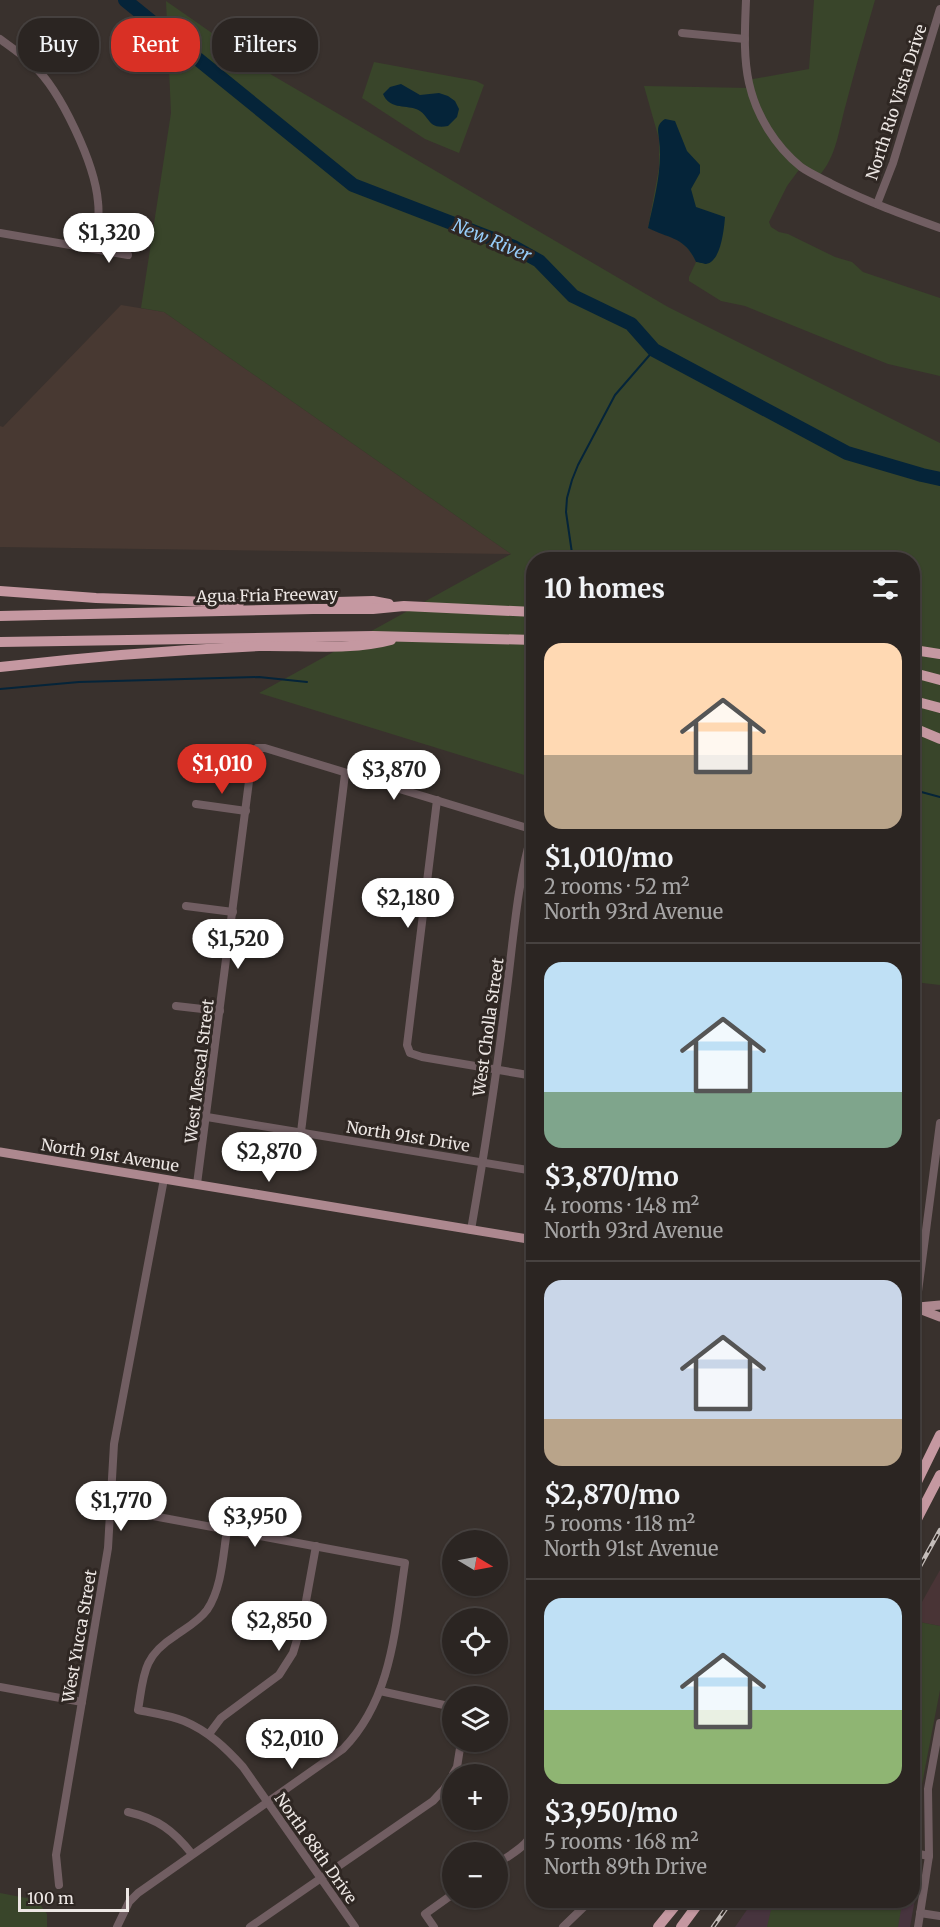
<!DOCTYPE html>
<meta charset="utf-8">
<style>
:root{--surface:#2b2522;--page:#37312f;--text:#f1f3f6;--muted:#a6a5a5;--line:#474240;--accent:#d93025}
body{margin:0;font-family:Merriweather,serif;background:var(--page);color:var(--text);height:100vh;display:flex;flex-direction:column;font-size:22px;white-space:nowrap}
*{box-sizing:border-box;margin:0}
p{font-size:20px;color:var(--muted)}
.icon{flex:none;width:33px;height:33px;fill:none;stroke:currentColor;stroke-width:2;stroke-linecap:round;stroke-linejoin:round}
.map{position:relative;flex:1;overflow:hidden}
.sheet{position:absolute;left:526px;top:552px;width:394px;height:1356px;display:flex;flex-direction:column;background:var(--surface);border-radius:24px;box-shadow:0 2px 4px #0004,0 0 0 2px var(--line)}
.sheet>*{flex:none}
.banner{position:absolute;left:18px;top:18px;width:418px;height:54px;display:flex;gap:12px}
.needle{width:39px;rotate:100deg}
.fabs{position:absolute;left:442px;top:1530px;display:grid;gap:12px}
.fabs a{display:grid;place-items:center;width:66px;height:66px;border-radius:50%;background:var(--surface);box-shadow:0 2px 4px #0004,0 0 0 2px var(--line);font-size:30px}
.scale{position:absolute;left:18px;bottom:15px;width:111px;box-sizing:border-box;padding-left:6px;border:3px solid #ede7e4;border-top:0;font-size:16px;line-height:21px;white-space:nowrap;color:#ede7e4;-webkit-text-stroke:4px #2f2723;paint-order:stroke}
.price{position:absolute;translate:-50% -51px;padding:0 14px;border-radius:21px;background:#fff;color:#222;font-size:20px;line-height:39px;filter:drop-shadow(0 2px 3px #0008)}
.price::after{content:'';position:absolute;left:50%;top:36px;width:18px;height:14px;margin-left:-9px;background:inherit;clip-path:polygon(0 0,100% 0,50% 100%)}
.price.selected{background:var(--accent);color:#fff}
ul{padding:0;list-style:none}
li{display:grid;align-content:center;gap:12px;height:318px;padding:0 18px}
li+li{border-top:2px solid var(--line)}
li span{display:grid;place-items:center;height:186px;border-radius:18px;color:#555}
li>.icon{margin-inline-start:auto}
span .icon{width:108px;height:108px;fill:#fffc;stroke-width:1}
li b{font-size:26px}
h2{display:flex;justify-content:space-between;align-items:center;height:72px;padding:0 18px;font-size:26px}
.tag{padding:0 21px;border-radius:24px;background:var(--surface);box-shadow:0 2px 4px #0004,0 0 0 2px var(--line);font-size:21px;line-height:54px}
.tag.selected{background:var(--accent);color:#fff}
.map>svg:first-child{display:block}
</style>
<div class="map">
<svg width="940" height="1927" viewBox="0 0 940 1927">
<rect width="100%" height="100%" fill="#39312d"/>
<!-- built -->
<path fill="#483932" d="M 121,305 L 164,312 L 511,554 L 0,547 L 0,426 L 3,427 Z"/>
<!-- industrial -->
<path fill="#493436" d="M 940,1570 L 940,1626 L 914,1621 L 914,1616 Z"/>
<!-- education -->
<path fill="#47343e" d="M 914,1899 L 915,1899 L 910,1927 L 735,1927 L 753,1901 L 914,1900 Z"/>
<!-- green -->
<g fill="#39452a">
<path d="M 814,0 L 875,0 C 865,35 855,69 846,104 C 839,128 837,157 818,177 L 801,167 L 787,186 L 769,222 L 771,227 L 779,232 L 788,234 L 835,257 L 852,262 L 863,272 L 940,298 L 940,376 L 888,364 L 745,306 L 721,301 L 689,281 L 689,277 L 696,262 C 685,237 670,238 648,228 L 659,168 L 659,139 L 644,86 L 750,88 L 748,80 L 809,69 Z"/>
<path d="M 166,1 L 272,75 L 668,307 L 940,443 L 940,985 L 914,982 L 914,560 L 534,560 L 534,778 L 259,693 L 511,554 L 164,312 L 141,308 L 171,113 Z"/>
<path d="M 374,62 L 476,81 L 484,85 L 459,153 L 425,139 L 362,98 Z"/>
<path d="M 914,1621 L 940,1626 L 940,1690 L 918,1805 L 914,1804 Z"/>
<path d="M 0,1893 L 37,1900 L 47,1914 L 47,1927 L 0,1927 Z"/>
<path d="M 879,1900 L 902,1904 L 898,1927 L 767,1927 L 773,1901 Z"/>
</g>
<!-- water -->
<g fill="#052439">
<path d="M 401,84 L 420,95 L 439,93 L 448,96 L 455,101 L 459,109 L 457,117 L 448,126 C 426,130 431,115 416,109 C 404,105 389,109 383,94 L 390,87 Z"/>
<path d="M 665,119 L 675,121 L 687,151 L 700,165 L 700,173 L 691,189 L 696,207 L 725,217 C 724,229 721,262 706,264 C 705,264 698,262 696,262 C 685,237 670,239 648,228 C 654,199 663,169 659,139 C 658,130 656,125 665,119 Z"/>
</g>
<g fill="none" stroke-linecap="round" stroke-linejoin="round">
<!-- stream -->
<g stroke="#052439" stroke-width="2">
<path d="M 573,560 L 566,512 L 567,498 L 572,480 L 578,465 L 615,395 L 654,350"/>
<path d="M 0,689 L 79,682 L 220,678 L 259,677 L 307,682"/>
<path d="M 914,790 L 940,797"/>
</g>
<!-- river -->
<path stroke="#052439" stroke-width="14" d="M 125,0 L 353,185 L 514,247 L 539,261 L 573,296 L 631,324 L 654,350 L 847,453 L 922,475 L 940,479"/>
<!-- minor -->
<g stroke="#715e62" stroke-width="8">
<path d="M 746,0 C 745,27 743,56 749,83 C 756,115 775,146 801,167 C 811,174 823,179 834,185 C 868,202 904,215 940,228"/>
<path d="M 682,33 L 745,39"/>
<path d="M 0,39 C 11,47 23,55 33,65 C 61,91 95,164 98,202 C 100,218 97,234 94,249"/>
<path d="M 877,204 L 893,163 L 940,9"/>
<path d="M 0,233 L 128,255"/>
<path d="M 437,800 L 407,1045 L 410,1053 L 422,1057 L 534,1076"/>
<path d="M 196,804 L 246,811"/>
<path d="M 186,906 L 233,912"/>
<path d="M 176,1006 L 220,1011"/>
<path d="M 207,1117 L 534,1171"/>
<path d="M 301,1132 L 345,774"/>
<path d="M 197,1184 L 252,758 L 257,748 L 265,748 L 534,830"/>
<path d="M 471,1230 C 484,1155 496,1080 505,1004 C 513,946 516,886 533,829"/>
<path d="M 916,1307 L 940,1123"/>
<path d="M 110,1508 L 405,1563 C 395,1629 392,1699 343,1749 L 138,1893 L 129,1902 L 117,1927"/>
<path d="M 227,1530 C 223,1555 222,1588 207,1610 C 199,1621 186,1628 175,1636 C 142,1657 144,1675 138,1710 C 152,1713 169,1715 184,1721 C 208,1731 226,1748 243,1767 L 355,1927"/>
<path d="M 0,1687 L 82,1702"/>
<path d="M 380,1691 L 453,1707"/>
<path d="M 209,1734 L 221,1718 L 279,1675 L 293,1653 L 302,1623 L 316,1546"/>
<path d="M 453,1774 L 457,1767 L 461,1742"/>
<path d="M 128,1812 C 158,1819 173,1830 192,1854"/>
<path d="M 914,1853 L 929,1856"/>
<path d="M 498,1863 C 512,1854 527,1846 534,1830"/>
<path d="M 59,1885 L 56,1855 L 108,1548 L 114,1444 L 164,1179"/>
<path d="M 920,1913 L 940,1916"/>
<path d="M 250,1927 L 433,1801 L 444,1789 L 453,1775"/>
<path d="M 434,1927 L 425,1914 L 453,1894"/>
<path d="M 563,1927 L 591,1900"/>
<path d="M 918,1927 L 929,1856 L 928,1789 L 940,1723"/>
</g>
<!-- major -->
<g stroke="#ad888f" stroke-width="9">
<path d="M 0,1152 L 534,1240"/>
<path d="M 914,1307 L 940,1317"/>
<path d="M 918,1307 L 940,1305"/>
</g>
<!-- highway -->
<g stroke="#c598a1" stroke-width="10">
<path d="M 0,591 L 96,598 L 239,603"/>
<path d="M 336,602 L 373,601 L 389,604"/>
<path d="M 0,616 L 313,609 L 373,609 L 404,606 L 534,612"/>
<path d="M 0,642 L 373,636 L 534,640"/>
<path d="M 914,650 L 940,654"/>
<path d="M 0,667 C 86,657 173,650 259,646 C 302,645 351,651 391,640"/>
<path d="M 914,673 L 940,680"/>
<path d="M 914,701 L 940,708"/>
<path d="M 914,728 L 940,739"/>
<path d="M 914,1488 L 940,1435"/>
<path d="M 914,1525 L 940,1475"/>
<path d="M 658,1927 L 680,1900"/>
<path d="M 681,1927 L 701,1900"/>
</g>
<defs>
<g id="rail">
<path d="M 914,1577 L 940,1530"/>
<path d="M 713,1927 L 732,1900"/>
</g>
</defs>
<!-- rail casing -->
<use href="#rail" stroke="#c4bdba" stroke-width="4.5"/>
<!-- rail -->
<use href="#rail" stroke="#2f2723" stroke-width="2" stroke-dasharray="7" stroke-linecap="butt"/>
</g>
<g text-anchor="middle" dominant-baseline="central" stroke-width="6" stroke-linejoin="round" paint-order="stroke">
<!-- street labels -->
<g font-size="16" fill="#ede7e4" stroke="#2f2723">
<text transform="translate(896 102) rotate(-72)">North Rio Vista Drive</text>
<text transform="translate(267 595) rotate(-1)">Agua Fria Freeway</text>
<text transform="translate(488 1027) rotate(-82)">West Cholla Street</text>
<text transform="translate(199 1071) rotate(-83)">West Mescal Street</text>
<text transform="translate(408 1136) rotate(9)">North 91st Drive</text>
<text transform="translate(110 1155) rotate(9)">North 91st Avenue</text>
<text transform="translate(79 1636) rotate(-80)">West Yucca Street</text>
<text transform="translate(316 1848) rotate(55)">North 88th Drive</text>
</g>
<!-- water labels -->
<g font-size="18" font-style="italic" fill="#96ccf9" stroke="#2f2723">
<text transform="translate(492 240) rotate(23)">New River</text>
</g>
</g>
</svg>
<div class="fabs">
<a><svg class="needle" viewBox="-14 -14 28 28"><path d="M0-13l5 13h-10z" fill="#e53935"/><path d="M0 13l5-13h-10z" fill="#a6a5a5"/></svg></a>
<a><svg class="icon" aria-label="locate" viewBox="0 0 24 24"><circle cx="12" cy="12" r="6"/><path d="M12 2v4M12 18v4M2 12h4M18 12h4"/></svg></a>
<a><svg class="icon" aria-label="layers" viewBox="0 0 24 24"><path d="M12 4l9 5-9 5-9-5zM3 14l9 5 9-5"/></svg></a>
<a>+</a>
<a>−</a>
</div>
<div class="scale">100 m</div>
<b class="price" style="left:109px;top:264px">$1,320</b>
<b class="price selected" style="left:222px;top:795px">$1,010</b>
<b class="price" style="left:394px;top:801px">$3,870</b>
<b class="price" style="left:408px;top:929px">$2,180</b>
<b class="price" style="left:238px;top:970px">$1,520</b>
<b class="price" style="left:269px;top:1183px">$2,870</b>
<b class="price" style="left:121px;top:1532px">$1,770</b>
<b class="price" style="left:255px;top:1548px">$3,950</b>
<b class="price" style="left:279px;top:1652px">$2,850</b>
<b class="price" style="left:292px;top:1770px">$2,010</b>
<div class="banner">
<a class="tag">Buy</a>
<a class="tag selected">Rent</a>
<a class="tag">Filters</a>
</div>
<section class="sheet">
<h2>10 homes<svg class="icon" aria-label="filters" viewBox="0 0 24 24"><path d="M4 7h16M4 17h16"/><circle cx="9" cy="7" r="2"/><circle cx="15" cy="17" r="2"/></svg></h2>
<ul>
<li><span style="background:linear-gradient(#ffd9b3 60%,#b9a48a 0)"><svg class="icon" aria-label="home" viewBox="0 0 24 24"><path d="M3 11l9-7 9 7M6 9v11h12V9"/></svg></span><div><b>$1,010/mo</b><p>2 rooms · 52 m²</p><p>North 93rd Avenue</p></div></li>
<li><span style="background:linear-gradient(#bfe0f5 70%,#7fa58c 0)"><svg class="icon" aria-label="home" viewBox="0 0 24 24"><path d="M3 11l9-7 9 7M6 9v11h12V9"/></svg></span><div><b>$3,870/mo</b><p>4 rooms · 148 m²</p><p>North 93rd Avenue</p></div></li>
<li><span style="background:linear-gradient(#c9d6e8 75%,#b9a48a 0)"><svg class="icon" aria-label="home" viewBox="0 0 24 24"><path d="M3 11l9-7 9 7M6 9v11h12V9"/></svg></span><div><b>$2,870/mo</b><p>5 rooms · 118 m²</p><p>North 91st Avenue</p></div></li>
<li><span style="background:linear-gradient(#bfe0f5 60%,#8fb573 0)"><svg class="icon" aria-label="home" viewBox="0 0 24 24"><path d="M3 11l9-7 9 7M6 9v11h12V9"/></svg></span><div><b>$3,950/mo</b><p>5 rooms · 168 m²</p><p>North 89th Drive</p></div></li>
</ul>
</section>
</div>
